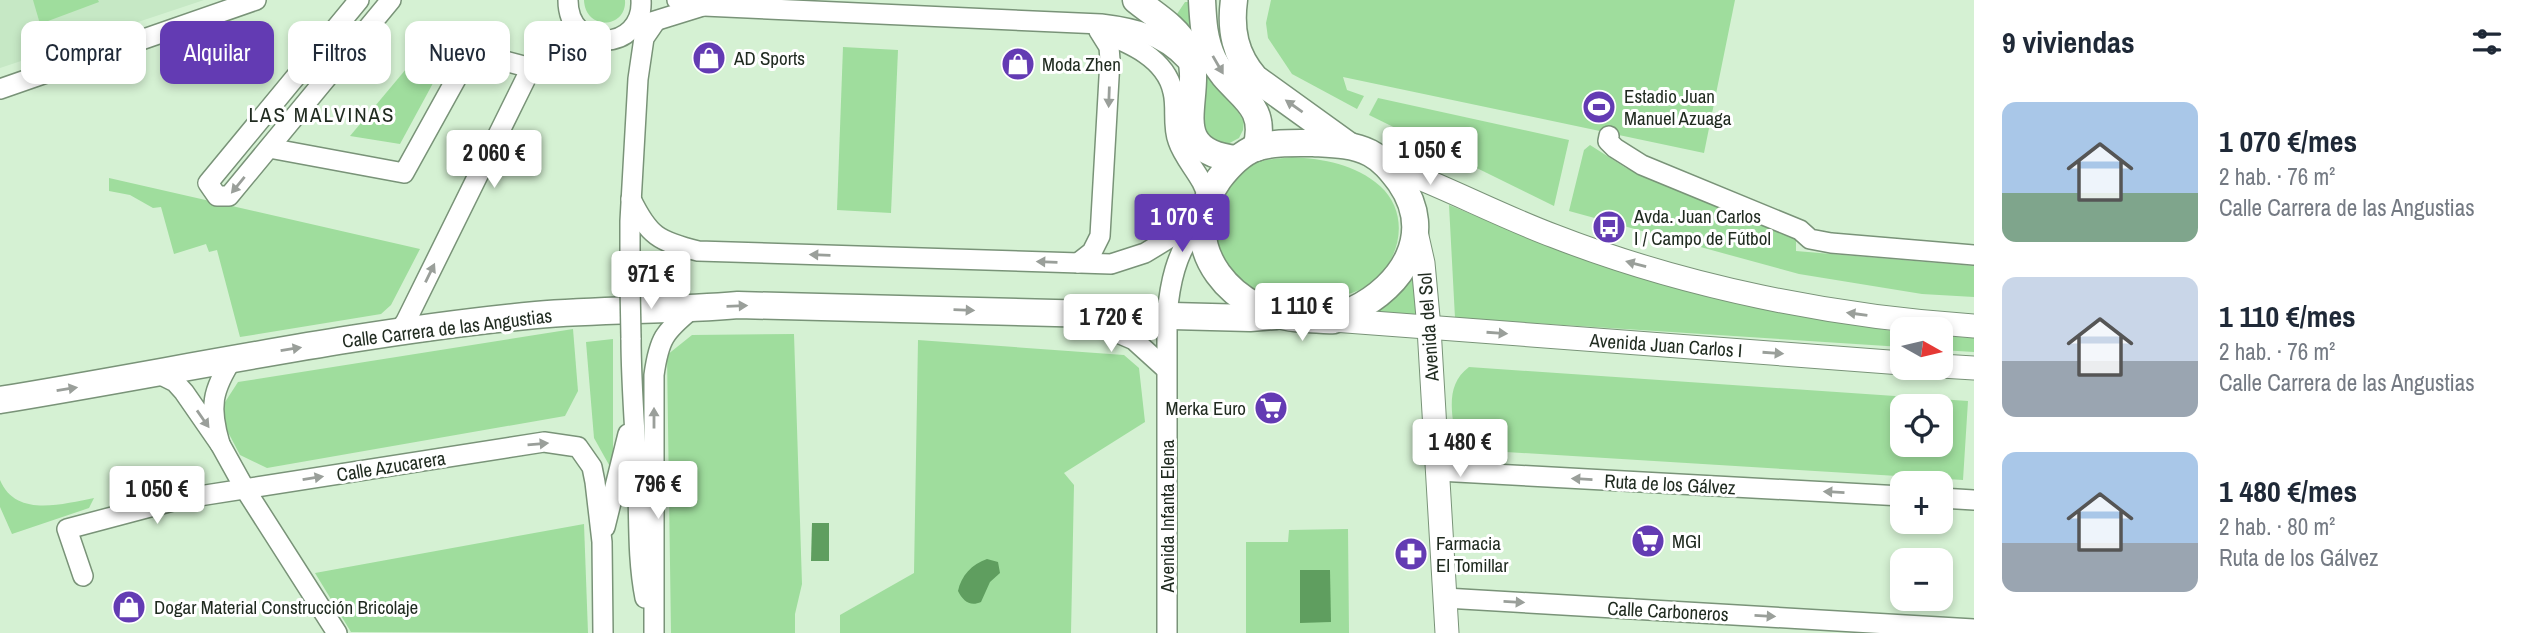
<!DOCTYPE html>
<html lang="es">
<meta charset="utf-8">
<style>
:root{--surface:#fff;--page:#f6f6f7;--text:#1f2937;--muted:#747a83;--accent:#633bb3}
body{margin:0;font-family:"Archivo Narrow",sans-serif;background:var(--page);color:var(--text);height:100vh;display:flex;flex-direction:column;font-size:26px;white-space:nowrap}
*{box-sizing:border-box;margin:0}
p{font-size:23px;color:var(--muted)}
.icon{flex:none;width:38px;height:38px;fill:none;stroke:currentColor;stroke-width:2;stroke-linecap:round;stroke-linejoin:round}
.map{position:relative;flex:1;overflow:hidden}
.drawer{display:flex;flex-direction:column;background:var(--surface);width:560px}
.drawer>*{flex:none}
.banner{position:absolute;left:21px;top:21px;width:665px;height:63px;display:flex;gap:14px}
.needle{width:46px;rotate:98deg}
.buttons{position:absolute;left:1890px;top:317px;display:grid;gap:14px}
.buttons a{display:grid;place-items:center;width:63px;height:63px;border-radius:14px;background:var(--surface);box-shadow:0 4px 10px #0003;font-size:35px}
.price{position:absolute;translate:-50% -60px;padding:0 16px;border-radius:7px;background:#fff;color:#222;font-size:23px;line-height:46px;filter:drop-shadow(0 2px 4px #0008)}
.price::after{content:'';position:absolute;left:50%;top:42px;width:21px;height:16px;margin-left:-10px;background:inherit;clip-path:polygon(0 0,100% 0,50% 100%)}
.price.active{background:var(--accent);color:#fff}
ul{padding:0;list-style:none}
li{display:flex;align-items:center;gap:21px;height:175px;padding:0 28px}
li span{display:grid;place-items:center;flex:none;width:196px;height:140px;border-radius:14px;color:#555}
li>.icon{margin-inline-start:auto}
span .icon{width:84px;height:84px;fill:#fffc;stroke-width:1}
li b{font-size:30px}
h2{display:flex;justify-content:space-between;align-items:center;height:84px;padding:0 28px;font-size:30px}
.pill{padding:0 24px;border-radius:14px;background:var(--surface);box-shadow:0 4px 10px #0003;font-size:24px;line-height:63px}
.pill.active{background:var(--accent);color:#fff}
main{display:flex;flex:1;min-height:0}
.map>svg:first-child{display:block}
</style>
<main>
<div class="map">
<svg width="1974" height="633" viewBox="0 0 1974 633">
<rect width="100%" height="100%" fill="#d5f1d3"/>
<!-- built -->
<path fill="#c6e8c5" d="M 0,0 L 204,0 L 0,68 Z"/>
<!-- green -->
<g fill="#9fdd9d" fill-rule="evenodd">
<path d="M 33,0 L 98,0 L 99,2 L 40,24 Z"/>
<path d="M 584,0 L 625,0 C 627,29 585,31 584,0 Z"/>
<path d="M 1271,0 L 1735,0 L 1704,153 L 1343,77 L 1347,90 L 1364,96 L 1357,109 L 1292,74 L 1268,38 L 1266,23 Z"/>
<path d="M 1185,2 L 1198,2 L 1214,76 L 1244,121 L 1243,130 L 1239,138 L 1224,146 L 1209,138 L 1204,131 L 1173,20 Z"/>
<path d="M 427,44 L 451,50 L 400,144 L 350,136 Z"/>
<path d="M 843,47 L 898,50 L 891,213 L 837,210 Z"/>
<path d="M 1378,98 L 1569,140 L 1554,206 L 1369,115 Z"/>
<path d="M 1590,145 L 1626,168 L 1796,236 L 1796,251 L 1974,266 L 1974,297 L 1922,294 L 1799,274 L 1569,211 L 1584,150 Z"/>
<path d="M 1292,157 C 1324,159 1355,164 1380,186 C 1418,220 1394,283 1348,294 C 1338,296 1327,299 1317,300 C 1300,301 1259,294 1245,284 C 1220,266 1205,229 1219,200 C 1222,194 1228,189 1232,183 C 1236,178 1240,171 1246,167 C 1259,159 1277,159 1292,157 Z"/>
<path d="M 109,178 L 420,249 L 391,305 L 381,314 L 240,337 L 217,250 L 209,252 L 206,244 L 174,254 L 161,207 L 153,208 L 130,195 L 109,191 Z"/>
<path d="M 1449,205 L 1590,262 L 1737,302 L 1902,333 L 1902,347 L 1455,318 Z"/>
<path d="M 1415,271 L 1418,318 L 1368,315 C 1389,303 1402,291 1415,271 Z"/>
<path d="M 573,329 L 578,391 L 565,416 L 267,468 L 240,455 L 218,413 L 238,382 Z"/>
<path d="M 794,334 L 802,584 L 795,614 L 795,633 L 671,633 L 667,355 L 692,335 Z"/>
<path d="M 1941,336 L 1974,338 L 1974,352 L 1941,350 Z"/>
<path d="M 613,339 L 613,472 L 594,438 L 586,342 Z"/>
<path d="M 918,340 L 1124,355 L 1139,368 L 1145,422 L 1064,473 L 1074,485 L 1071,633 L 840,633 L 840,615 L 914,573 Z"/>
<path d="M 1469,367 L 1968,401 L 1963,480 L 1457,449 C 1454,420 1442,387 1469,367 ZM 1902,406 L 1941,406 L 1941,444 L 1902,444 Z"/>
<path d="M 0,480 C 16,518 62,504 94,498 L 89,508 L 12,534 L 0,507 Z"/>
<path d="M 584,524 L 588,633 L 351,632 L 315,573 Z"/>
<path d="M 1348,529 L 1349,633 L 1246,633 L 1246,542 L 1288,542 L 1289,530 Z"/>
</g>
<!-- water -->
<g fill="#5f9e5f">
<path d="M 812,523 L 829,523 L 829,561 L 811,561 Z"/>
<path d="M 987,559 L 998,562 L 1000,573 L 990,582 L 981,602 C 970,607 963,601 958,591 C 961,576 972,564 987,559 Z"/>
<path d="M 1300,570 L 1330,570 L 1331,622 L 1300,623 Z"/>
</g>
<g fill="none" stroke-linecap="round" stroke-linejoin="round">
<defs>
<g id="minor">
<path d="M 359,0 L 208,183 L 217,196 L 229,196 L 391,0"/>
<path d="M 568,0 C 568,55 644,52 641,0"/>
<path d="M 677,0 L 704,6 L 1101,24 C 1134,28 1163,35 1186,60"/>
<path d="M 645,24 L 703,6"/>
<path d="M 1101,32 C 1129,43 1166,58 1173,92 C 1177,108 1172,125 1178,141 C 1185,162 1204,177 1208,199"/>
<path d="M 0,89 L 256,0"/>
<path d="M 1609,136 L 1608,141 L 1615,148 L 1642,165 L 1800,230 L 1810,239 L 1831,243 L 1974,255"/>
<path d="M 269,148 L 404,173 L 471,52 L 531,68"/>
<path d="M 631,199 C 649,236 658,241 698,251 L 1111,264 L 1145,253 L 1202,218"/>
<path d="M 1078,263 L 1092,252 L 1100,236 L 1110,60 L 1109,47 L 1099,31"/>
<path d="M 630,285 L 630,221 L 638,79 L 644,38 L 655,22"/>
<path d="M 1078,316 L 1134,340 L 1166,369"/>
<path d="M 398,333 L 406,321 L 531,68 C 543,49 554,36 575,26"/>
<path d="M 631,338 C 631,389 636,439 638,490 C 639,527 638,562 645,598"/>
<path d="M 155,372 L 175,382 L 184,392 L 220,444 C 209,407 212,390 233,358"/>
<path d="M 220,444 L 245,489 L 337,633"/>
<path d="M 1438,471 L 1902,496"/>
<path d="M 1941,498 L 1974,500"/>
<path d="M 605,527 L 628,434"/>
<path d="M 83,576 L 67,529 L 180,499 L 544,442 L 578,447 L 592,467 L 595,482 L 602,542 L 603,633"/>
<path d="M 1445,598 L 1974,629"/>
<path d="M 654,633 L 654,375 C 659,339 664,332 692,309"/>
<path d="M 1167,633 L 1167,315 C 1170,282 1176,255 1195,228"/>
</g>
<g id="tertiary">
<path d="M 1387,165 C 1444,186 1498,215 1554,236 C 1685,287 1834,317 1974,326"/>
<path d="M 1416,232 L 1423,263 L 1429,328 L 1447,633"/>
<path d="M 1333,320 L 1902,363"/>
<path d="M 1941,366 L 1974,368"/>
</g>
<g id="secondary">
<path d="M 1136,0 C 1153,14 1178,28 1187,48 C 1209,91 1158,150 1236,159"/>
<path d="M 1202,0 C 1203,21 1204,40 1213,59 C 1230,95 1270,100 1256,148"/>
<path d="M 1234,0 C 1230,30 1235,55 1255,78 L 1348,145"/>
<path d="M 1313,143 C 1332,144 1352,144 1370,153 C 1383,160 1391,170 1400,182 C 1436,234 1403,286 1353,310 C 1347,313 1340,318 1334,320 C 1326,321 1315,319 1307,319 C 1235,318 1171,246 1219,179 C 1229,166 1240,154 1255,148 C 1273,142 1294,143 1313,143 Z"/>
<path d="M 0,400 C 178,371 356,332 536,315 C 603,309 670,311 738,305 L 1250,318 L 1276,316"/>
</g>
</defs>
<!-- minor casing -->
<use href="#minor" stroke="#799378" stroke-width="22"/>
<!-- tertiary casing -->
<use href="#tertiary" stroke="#799378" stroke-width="25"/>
<!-- secondary casing -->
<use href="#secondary" stroke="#799378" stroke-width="29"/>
<!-- minor -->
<use href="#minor" stroke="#fff" stroke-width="19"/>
<!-- tertiary -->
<use href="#tertiary" stroke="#fff" stroke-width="23"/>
<!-- secondary -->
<use href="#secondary" stroke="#fff" stroke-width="26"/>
<defs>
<path id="minor-bridge" d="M 630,285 L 631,338"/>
</defs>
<!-- minor-bridge casing -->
<use href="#minor-bridge" stroke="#799378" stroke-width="22" stroke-linecap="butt"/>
<!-- minor-bridge -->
<use href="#minor-bridge" stroke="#fff" stroke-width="19"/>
</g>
<!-- one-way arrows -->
<defs><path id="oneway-solid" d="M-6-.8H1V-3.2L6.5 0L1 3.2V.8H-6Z" transform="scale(1.75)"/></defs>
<g fill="#9a9f9a">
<use href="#oneway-solid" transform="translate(1218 65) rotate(60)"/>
<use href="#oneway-solid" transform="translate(1109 97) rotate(92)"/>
<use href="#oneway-solid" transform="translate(1294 106) rotate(-145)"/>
<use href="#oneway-solid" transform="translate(238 185) rotate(129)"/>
<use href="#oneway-solid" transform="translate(820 255) rotate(-178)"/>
<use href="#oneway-solid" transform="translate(1047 262) rotate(-178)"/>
<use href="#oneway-solid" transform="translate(1636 264) rotate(-165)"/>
<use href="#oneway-solid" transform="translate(430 273) rotate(-64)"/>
<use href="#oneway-solid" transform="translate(737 306) rotate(-2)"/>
<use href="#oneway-solid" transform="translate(964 310) rotate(2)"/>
<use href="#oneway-solid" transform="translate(1857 314) rotate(-172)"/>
<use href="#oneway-solid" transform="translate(1497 333) rotate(4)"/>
<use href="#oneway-solid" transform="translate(291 349) rotate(-9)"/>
<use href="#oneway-solid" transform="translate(1773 353) rotate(4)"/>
<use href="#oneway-solid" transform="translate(67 389) rotate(-9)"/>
<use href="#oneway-solid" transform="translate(654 418) rotate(-90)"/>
<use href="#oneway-solid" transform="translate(203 419) rotate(55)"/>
<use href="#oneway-solid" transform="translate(538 444) rotate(-5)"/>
<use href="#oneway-solid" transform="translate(313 478) rotate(-9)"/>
<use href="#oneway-solid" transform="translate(1582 479) rotate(-177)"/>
<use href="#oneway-solid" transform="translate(1834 492) rotate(-177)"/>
<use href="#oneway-solid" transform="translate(1514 602) rotate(3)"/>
<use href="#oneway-solid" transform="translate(1765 616) rotate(3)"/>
</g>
<!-- icons -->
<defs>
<symbol id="shop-disc" viewBox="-11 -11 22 22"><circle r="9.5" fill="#633bb3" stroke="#fff"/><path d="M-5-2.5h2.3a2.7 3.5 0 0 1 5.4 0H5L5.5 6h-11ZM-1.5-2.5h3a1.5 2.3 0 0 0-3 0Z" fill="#fff"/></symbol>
<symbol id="stadium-disc" viewBox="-11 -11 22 22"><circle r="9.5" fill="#633bb3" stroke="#fff"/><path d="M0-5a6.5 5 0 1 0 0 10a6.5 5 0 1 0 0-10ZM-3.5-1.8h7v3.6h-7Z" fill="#fff"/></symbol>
<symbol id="bus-disc" viewBox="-11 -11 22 22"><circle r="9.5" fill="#633bb3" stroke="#fff"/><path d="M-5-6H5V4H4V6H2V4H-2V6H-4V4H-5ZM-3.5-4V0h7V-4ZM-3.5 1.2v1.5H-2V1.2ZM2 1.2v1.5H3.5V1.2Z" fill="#fff"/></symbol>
<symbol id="supermarket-disc" viewBox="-11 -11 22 22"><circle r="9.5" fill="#633bb3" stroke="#fff"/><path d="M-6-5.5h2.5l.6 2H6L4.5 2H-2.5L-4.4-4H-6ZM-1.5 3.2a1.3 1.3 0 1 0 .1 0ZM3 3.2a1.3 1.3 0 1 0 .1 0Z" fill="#fff"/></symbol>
<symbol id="pharmacy-disc" viewBox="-11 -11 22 22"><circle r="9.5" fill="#633bb3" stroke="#fff"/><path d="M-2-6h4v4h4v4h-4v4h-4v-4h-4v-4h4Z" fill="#fff"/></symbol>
</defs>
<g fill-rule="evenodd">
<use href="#shop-disc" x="690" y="39" width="38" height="38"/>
<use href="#shop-disc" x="999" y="45" width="38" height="38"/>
<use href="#stadium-disc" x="1580" y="88" width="38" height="38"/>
<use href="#bus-disc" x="1590" y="208" width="38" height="38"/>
<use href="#supermarket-disc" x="1252" y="389" width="38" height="38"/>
<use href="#supermarket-disc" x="1629" y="522" width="38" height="38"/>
<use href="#pharmacy-disc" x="1392" y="535" width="38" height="38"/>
<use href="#shop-disc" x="110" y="588" width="38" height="38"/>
</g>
<g text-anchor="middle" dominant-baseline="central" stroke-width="6" stroke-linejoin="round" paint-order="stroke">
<!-- poi labels -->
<g font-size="19" fill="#1f2a1f" stroke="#fff" text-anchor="start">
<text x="734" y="58">AD Sports</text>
<text x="1042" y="64">Moda Zhen</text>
<text x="1624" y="96">Estadio Juan<tspan x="1624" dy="22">Manuel Azuaga</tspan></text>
<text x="1634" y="216">Avda. Juan Carlos<tspan x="1634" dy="22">I / Campo de Fútbol</tspan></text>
<text x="1246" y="408" text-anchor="end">Merka Euro</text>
<text x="1672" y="541">MGI</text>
<text x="1436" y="543">Farmacia<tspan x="1436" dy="22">El Tomillar</tspan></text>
<text x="154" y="607">Dogar Material Construcción Bricolaje</text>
</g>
<!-- street labels -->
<g font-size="19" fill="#1f2a1f" stroke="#fff">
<text transform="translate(1428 327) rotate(-94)">Avenida del Sol</text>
<text transform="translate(447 328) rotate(-7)">Calle Carrera de las Angustias</text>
<text transform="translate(1666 345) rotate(4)">Avenida Juan Carlos I</text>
<text transform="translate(391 466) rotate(-9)">Calle Azucarera</text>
<text transform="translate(1670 484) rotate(3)">Ruta de los Gálvez</text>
<text transform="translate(1167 516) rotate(-90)">Avenida Infanta Elena</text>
<text transform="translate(1668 611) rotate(3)">Calle Carboneros</text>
</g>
<!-- neighbourhood labels -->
<g font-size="21" letter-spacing="2" fill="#1f2a1f" stroke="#fff">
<text x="322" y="114">LAS MALVINAS</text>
</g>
</g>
</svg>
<div class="buttons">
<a><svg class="needle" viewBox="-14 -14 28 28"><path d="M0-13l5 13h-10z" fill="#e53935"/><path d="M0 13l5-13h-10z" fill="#747a83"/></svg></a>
<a><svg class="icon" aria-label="locate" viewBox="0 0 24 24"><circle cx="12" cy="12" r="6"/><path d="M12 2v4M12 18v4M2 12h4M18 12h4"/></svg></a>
<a>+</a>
<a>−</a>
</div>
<b class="price" style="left:1430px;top:187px">1 050 €</b>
<b class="price" style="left:494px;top:190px">2 060 €</b>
<b class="price active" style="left:1182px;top:254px">1 070 €</b>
<b class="price" style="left:651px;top:311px">971 €</b>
<b class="price" style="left:1302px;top:343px">1 110 €</b>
<b class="price" style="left:1111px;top:354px">1 720 €</b>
<b class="price" style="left:1460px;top:479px">1 480 €</b>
<b class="price" style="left:658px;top:521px">796 €</b>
<b class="price" style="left:157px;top:526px">1 050 €</b>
<div class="banner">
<a class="pill">Comprar</a>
<a class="pill active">Alquilar</a>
<a class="pill">Filtros</a>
<a class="pill">Nuevo</a>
<a class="pill">Piso</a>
</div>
</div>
<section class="drawer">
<h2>9 viviendas<svg class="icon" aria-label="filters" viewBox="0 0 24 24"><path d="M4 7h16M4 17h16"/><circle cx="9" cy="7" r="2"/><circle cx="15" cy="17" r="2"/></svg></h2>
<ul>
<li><span style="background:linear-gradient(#a9c7e8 65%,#7fa58c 0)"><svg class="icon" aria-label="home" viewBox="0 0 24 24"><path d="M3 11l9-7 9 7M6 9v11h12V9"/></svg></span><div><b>1 070 €/mes</b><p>2 hab. · 76 m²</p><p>Calle Carrera de las Angustias</p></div></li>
<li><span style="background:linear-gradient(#c9d6e8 60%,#9aa5b1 0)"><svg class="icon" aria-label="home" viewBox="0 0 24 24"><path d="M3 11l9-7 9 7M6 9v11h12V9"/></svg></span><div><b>1 110 €/mes</b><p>2 hab. · 76 m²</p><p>Calle Carrera de las Angustias</p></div></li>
<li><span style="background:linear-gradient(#a9c7e8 65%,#9aa5b1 0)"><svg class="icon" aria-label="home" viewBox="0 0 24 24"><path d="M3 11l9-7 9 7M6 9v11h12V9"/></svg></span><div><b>1 480 €/mes</b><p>2 hab. · 80 m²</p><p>Ruta de los Gálvez</p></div></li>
</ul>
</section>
</main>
